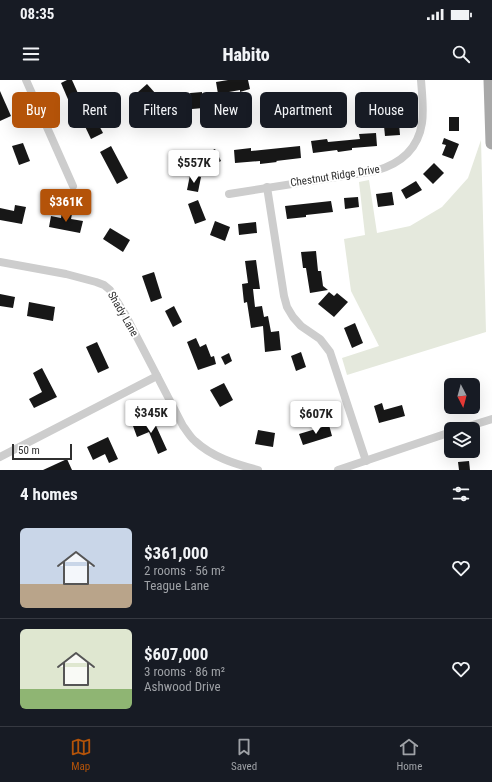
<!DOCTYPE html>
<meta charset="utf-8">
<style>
:root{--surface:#171b24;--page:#242831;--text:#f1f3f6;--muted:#9ea1a6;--line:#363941;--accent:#b45309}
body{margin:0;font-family:"Roboto Condensed",sans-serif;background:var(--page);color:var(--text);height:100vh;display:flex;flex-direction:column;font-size:15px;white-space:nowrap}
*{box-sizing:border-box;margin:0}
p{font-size:13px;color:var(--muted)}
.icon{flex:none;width:22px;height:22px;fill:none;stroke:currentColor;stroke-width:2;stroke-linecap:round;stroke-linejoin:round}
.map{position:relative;height:390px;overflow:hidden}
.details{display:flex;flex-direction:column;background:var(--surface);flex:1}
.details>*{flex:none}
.top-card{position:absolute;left:12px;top:12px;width:468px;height:36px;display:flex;gap:8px}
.needle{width:26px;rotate:174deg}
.controls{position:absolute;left:444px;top:298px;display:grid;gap:8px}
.controls a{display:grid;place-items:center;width:36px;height:36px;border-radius:6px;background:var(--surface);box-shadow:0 4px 16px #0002;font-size:20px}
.scale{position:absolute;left:12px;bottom:10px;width:60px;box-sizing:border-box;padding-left:4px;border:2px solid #303030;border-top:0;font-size:11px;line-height:14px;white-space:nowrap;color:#303030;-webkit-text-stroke:3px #fff;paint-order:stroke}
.price{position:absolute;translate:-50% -34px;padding:0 9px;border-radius:4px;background:#fff;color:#222;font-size:13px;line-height:26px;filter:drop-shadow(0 1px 2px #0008)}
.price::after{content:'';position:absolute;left:50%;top:24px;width:12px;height:9px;margin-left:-6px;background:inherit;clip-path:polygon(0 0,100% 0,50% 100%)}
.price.on{background:var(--accent);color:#fff}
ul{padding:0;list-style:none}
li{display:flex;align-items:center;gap:12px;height:100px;padding:0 20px}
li+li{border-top:1px solid var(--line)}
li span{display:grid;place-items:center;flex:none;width:112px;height:80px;border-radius:6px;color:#555}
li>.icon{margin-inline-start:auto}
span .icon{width:48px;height:48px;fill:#fffc;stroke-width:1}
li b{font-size:17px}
h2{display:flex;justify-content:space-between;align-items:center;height:48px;padding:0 20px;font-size:17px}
.pill{padding:0 14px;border-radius:6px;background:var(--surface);box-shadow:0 4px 16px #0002;font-size:14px;line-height:36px}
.pill.on{background:var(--accent);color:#fff}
.status{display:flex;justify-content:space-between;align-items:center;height:28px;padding:0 20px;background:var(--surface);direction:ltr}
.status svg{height:11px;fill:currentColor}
header{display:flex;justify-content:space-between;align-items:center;height:52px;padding:0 20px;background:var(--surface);font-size:18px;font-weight:800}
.dock{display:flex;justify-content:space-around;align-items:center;height:56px;border-top:1px solid var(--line);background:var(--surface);font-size:11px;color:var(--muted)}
.dock a{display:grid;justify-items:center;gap:2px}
.dock .on{color:var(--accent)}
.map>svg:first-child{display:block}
</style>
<div class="status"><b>08:35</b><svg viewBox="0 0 49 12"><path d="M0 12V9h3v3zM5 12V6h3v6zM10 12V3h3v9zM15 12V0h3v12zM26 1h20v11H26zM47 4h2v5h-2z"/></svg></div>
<header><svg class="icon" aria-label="menu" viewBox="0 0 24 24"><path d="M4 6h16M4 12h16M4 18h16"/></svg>Habito<svg class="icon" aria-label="search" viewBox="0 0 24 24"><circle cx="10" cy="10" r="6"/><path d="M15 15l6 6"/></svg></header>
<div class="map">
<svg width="492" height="390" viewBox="0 0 492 390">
<rect width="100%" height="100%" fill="#fff"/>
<!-- green -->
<path fill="#e5e9dd" d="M 481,60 L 486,252 L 347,295 L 342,278 L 379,266 L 351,211 L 344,159 L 365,155 L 359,102 L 369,100 L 377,153 L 410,146 L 442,127 L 468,98 Z"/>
<!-- building -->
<g fill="#171717">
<path d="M 67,0 L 72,0 L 81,20 L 70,24 L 61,3 Z"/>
<path d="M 228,0 L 248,0 L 250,9 L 240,12 L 240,10 L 218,14 L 216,2 Z"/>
<path d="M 147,4 L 156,14 L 146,22 L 138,12 Z"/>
<path d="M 0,11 L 11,36 L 0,41 Z"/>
<path d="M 202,12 L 203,28 L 192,29 L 190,13 Z"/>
<path d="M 162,16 L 180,22 L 176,35 L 157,29 Z"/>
<path d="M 92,32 L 103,53 L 91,59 L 81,38 Z"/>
<rect x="449" y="37" width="10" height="14"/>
<path d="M 399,44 L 400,55 L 385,56 L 384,46 Z"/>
<path d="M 376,53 L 377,66 L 352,68 L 352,70 L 338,72 L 337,70 L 313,73 L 311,61 L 327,59 L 328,62 L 360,59 L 359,54 Z"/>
<path d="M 444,58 L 459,64 L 453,79 L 442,75 L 446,65 L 442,64 Z"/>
<path d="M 23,63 L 30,81 L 19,85 L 12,66 Z"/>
<path d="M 111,66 L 128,98 L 117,104 L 100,72 Z"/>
<path d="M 300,66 L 301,78 L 276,81 L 277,82 L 260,84 L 260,81 L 235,83 L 234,70 L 251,68 L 251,71 Z"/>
<path d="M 215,69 L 221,81 L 207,88 L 201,76 Z"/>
<path d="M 434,83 L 444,93 L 433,104 L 423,94 Z"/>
<path d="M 190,95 L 201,97 L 198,112 L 187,110 Z"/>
<path d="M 416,101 L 422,110 L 406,119 L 401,110 Z"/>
<path d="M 392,112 L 394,125 L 378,127 L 376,114 Z"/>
<path d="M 358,117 L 359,127 L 345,129 L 344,118 Z"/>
<path d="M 198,120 L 206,140 L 195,144 L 188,124 Z"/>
<path d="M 331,121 L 333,132 L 306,135 L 306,137 L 287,139 L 285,126 Z"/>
<path d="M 15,125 L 26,127 L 22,144 L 0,140 L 0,128 L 14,131 Z"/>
<path d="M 62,132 L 72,134 L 71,139 L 83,141 L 80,153 L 49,147 L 51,136 L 61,138 Z"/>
<path d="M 215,141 L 230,147 L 225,161 L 210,155 Z"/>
<path d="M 256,142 L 257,153 L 239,155 L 238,144 Z"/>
<path d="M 110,148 L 130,160 L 123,172 L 103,159 Z"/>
<path d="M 316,171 L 318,191 L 321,191 L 323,206 L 328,210 L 310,213 L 306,188 L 303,188 L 301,172 Z"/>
<path d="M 256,180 L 260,209 L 253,209 L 255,227 L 262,226 L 264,237 L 268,236 L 271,252 L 279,251 L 281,270 L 265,272 L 263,246 L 251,248 L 247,222 L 244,223 L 242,204 L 248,203 L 245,181 Z"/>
<path d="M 154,192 L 162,218 L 151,222 L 142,196 Z"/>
<path d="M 329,212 L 334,216 L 337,213 L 348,222 L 334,237 L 318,224 Z"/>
<path d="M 0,214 L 15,217 L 13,228 L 0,226 Z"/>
<path d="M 29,222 L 55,227 L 53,241 L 27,236 Z"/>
<path d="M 174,226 L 182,242 L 173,247 L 165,231 Z"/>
<path d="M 355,243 L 363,263 L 352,268 L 344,248 Z"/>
<path d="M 196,258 L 200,267 L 206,264 L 211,277 L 214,276 L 216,284 L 198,290 L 187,262 Z"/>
<path d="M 97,262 L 109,288 L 98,293 L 86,267 Z"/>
<path d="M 301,272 L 306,287 L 296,291 L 291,276 Z"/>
<path d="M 229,273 L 232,281 L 225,285 L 221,277 Z"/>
<path d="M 42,288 L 57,317 L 34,328 L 29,319 L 42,312 L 33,293 Z"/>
<path d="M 224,303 L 233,320 L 220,327 L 210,310 Z"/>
<path d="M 382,323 L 384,330 L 402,325 L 405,336 L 379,343 L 374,326 Z"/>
<path d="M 152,337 L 167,370 L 158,374 L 149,352 L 137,357 L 133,346 Z"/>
<path d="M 329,345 L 332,356 L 303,365 L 299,354 Z"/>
<path d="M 258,350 L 275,353 L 273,367 L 255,364 Z"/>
<path d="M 108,357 L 118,379 L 109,383 L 105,374 L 93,380 L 87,367 Z"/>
<path d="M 67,379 L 72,390 L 43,390 Z"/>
<path d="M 469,381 L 470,390 L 459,390 L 458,382 Z"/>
</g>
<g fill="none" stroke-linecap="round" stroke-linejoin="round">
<!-- minor -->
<g stroke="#cdcdcd" stroke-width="8">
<path d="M 26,0 L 73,106"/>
<path d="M 267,107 L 284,216 L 287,227 L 293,237 L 301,246 L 320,259 L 330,272 L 366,381"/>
<path d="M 229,114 L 375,91 C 400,84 418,70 422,43 C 424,29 422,14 421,0"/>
<path d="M 0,182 L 66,194 L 96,202 L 104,205 L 110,210 L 125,234 L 183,346 C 187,351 190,357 195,361 C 212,377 235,384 258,390"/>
<path d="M 460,349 L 492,339"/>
<path d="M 0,377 L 157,296"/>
<path d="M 338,390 L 451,352"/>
</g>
<!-- primary -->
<path stroke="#a8a8a8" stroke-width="13" d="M 490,0 L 492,63"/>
</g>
<g text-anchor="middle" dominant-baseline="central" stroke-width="4" stroke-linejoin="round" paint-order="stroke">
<!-- street labels -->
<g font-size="11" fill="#303030" stroke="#fff">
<text transform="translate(335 96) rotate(-9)">Chestnut Ridge Drive</text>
<text transform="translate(123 234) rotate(60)">Shady Lane</text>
</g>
</g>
</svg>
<div class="controls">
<a><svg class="needle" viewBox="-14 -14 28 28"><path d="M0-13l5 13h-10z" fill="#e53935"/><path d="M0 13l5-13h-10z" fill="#9ea1a6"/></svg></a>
<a><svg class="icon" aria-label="layers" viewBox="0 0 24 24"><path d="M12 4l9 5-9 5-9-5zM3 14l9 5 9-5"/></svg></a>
</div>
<div class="scale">50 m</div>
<b class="price" style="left:194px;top:104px">$557K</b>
<b class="price on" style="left:66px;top:143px">$361K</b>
<b class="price" style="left:151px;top:354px">$345K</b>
<b class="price" style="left:316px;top:355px">$607K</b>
<div class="top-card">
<a class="pill on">Buy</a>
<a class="pill">Rent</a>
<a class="pill">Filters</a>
<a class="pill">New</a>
<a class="pill">Apartment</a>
<a class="pill">House</a>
</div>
</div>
<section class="details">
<h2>4 homes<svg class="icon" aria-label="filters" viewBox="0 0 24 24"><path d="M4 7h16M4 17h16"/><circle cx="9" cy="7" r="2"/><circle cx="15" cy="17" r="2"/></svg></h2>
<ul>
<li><span style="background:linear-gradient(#c9d6e8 70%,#b9a48a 0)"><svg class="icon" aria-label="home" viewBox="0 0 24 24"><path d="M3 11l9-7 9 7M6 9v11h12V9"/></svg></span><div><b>$361,000</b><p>2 rooms · 56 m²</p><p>Teague Lane</p></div><svg class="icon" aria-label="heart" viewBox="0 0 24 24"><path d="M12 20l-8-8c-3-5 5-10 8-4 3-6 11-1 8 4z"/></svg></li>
<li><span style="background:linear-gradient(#dfe7d0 75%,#8fb573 0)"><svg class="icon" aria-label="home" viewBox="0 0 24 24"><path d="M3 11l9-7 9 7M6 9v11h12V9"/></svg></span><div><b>$607,000</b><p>3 rooms · 86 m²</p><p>Ashwood Drive</p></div><svg class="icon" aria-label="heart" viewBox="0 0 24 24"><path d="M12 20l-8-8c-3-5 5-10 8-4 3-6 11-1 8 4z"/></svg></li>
</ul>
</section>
<nav class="dock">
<a class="on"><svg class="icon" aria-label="map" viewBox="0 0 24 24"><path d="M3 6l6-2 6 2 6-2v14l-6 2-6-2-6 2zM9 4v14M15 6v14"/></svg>Map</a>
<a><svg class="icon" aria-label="saved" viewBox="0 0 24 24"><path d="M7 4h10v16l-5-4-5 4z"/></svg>Saved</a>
<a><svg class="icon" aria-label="home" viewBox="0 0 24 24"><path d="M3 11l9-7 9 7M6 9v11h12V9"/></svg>Home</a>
</nav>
